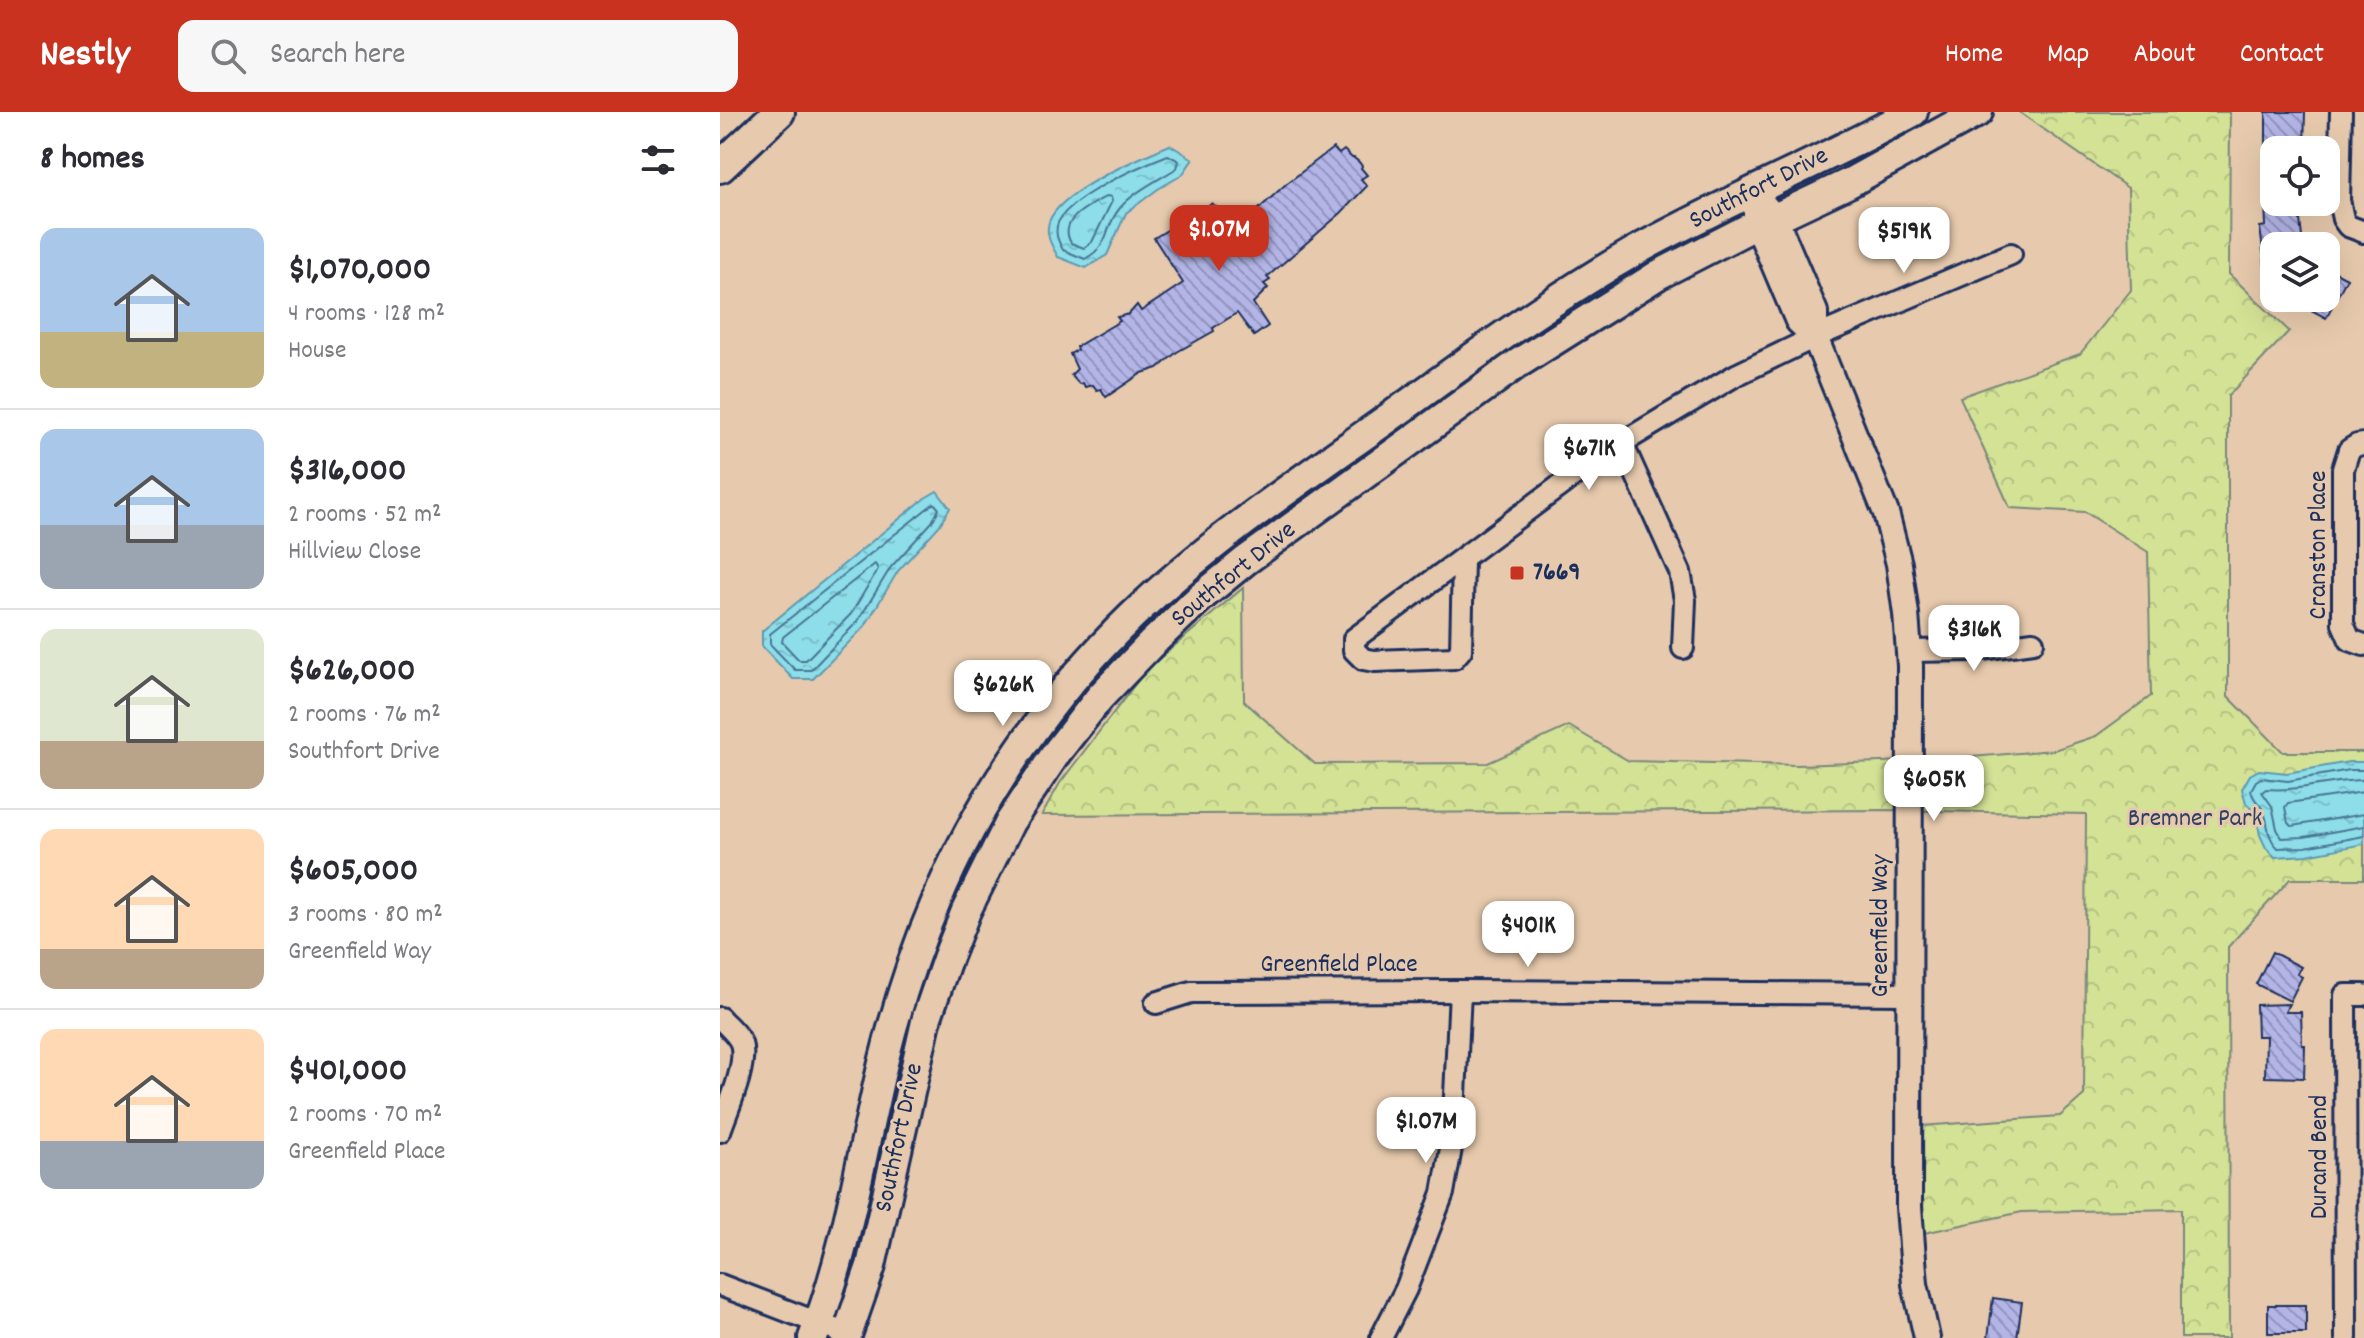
<!DOCTYPE html>
<meta charset="utf-8">
<style>
:root{--surface:#fff;--page:#f7f7f7;--text:#2b2b33;--muted:#7c7c81;--line:#e1e1e2;--accent:#c8321e}
body{margin:0;font-family:Dekko,sans-serif;background:var(--page);color:var(--text);height:100vh;display:flex;flex-direction:column;font-size:30px;white-space:nowrap}
*{box-sizing:border-box;margin:0}
p{font-size:26px;color:var(--muted)}
.icon{flex:none;width:44px;height:44px;fill:none;stroke:currentColor;stroke-width:2;stroke-linecap:round;stroke-linejoin:round}
.map{position:relative;flex:1;overflow:hidden}
.panel{display:flex;flex-direction:column;background:var(--surface);width:720px}
.panel>*{flex:none}
.fabs{position:absolute;left:1540px;top:24px;display:grid;gap:16px}
.fabs a{display:grid;place-items:center;width:80px;height:80px;border-radius:16px;background:var(--surface);box-shadow:0 8px 32px #0002;font-size:40px}
.price{position:absolute;translate:-50% -68px;padding:0 18px;border-radius:16px;background:#fff;color:#222;font-size:26px;line-height:52px;filter:drop-shadow(0 2px 4px #0008)}
.price::after{content:'';position:absolute;left:50%;top:48px;width:24px;height:18px;margin-left:-12px;background:inherit;clip-path:polygon(0 0,100% 0,50% 100%)}
.price.active{background:var(--accent);color:#fff}
ul{padding:0;list-style:none}
li{display:flex;align-items:center;gap:24px;height:200px;padding:0 40px}
li+li{border-top:2px solid var(--line)}
li span{display:grid;place-items:center;flex:none;width:224px;height:160px;border-radius:16px;color:#555}
li>.icon{margin-inline-start:auto}
span .icon{width:96px;height:96px;fill:#fffc;stroke-width:1}
li b{font-size:34px}
h2{display:flex;justify-content:space-between;align-items:center;height:96px;padding:0 40px;font-size:34px}
header{display:flex;align-items:center;gap:48px;box-sizing:border-box;height:112px;padding:0 40px;background:var(--accent);color:#fff}
header strong{font-size:38px}
nav{display:flex;gap:44px;margin-inline-start:auto;font-size:28px}
.search{width:560px;height:72px;background:var(--page);display:flex;align-items:center;gap:20px;box-sizing:border-box;padding:0 28px;border-radius:16px;color:var(--muted);font-size:30px}
main{display:flex;flex:1;min-height:0}
.map>svg:first-child{display:block}
</style>
<header>
<strong>Nestly</strong>
<div class="search"><svg class="icon" aria-label="search" viewBox="0 0 24 24"><circle cx="10" cy="10" r="6"/><path d="M15 15l6 6"/></svg>Search here</div>
<nav><a>Home</a><a>Map</a><a>About</a><a>Contact</a></nav>
</header>
<main>
<section class="panel">
<h2>8 homes<svg class="icon" aria-label="filters" viewBox="0 0 24 24"><path d="M4 7h16M4 17h16"/><circle cx="9" cy="7" r="2"/><circle cx="15" cy="17" r="2"/></svg></h2>
<ul>
<li><span style="background:linear-gradient(#a9c7e8 65%,#c2b280 0)"><svg class="icon" aria-label="home" viewBox="0 0 24 24"><path d="M3 11l9-7 9 7M6 9v11h12V9"/></svg></span><div><b>$1,070,000</b><p>4 rooms · 128 m²</p><p>House</p></div></li>
<li><span style="background:linear-gradient(#a9c7e8 60%,#9aa5b1 0)"><svg class="icon" aria-label="home" viewBox="0 0 24 24"><path d="M3 11l9-7 9 7M6 9v11h12V9"/></svg></span><div><b>$316,000</b><p>2 rooms · 52 m²</p><p>Hillview Close</p></div></li>
<li><span style="background:linear-gradient(#dfe7d0 70%,#b9a48a 0)"><svg class="icon" aria-label="home" viewBox="0 0 24 24"><path d="M3 11l9-7 9 7M6 9v11h12V9"/></svg></span><div><b>$626,000</b><p>2 rooms · 76 m²</p><p>Southfort Drive</p></div></li>
<li><span style="background:linear-gradient(#ffd9b3 75%,#b9a48a 0)"><svg class="icon" aria-label="home" viewBox="0 0 24 24"><path d="M3 11l9-7 9 7M6 9v11h12V9"/></svg></span><div><b>$605,000</b><p>3 rooms · 80 m²</p><p>Greenfield Way</p></div></li>
<li><span style="background:linear-gradient(#ffd9b3 70%,#9aa5b1 0)"><svg class="icon" aria-label="home" viewBox="0 0 24 24"><path d="M3 11l9-7 9 7M6 9v11h12V9"/></svg></span><div><b>$401,000</b><p>2 rooms · 70 m²</p><p>Greenfield Place</p></div></li>
</ul>
</section>
<div class="map">
<svg width="1644" height="1226" viewBox="0 0 1644 1226">
<defs>
<pattern id="forest-crowns" width="20" height="18" patternUnits="userSpaceOnUse" patternTransform="scale(2)"><rect width="20" height="18" fill="#d4e295"/><path d="M2 6a3 3 0 1 1 6 0M12 15a3 3 0 1 1 6 0" fill="none" stroke="#b5c283"/></pattern>
<pattern id="water-ripples" width="26" height="14" patternUnits="userSpaceOnUse" patternTransform="scale(2)"><rect width="26" height="14" fill="#8ddee8"/><path d="M2 4q2-2 4 0t4 0M15 11q2-2 4 0t4 0" fill="none" stroke="#79bfc9"/></pattern>
<pattern id="building-back-hatch" width="6" height="6" patternUnits="userSpaceOnUse" patternTransform="scale(2)"><rect width="6" height="6" fill="#b4b5e7"/><path d="M-1 5l2 2M0 0l6 6M5-1l2 2" fill="none" stroke="#9294be"/></pattern>
</defs>
<rect width="100%" height="100%" fill="#e7caad"/>
<filter id="ink" filterUnits="userSpaceOnUse"><feTurbulence type="fractalNoise" baseFrequency=".0125" numOctaves="2"/><feDisplacementMap in="SourceGraphic" scale="16" xChannelSelector="R" yChannelSelector="G"/><feConvolveMatrix kernelMatrix="1 2 1 2 8 2 1 2 1" color-interpolation-filters="sRGB"/></filter>
<g filter="url(#ink)">
<!-- forest -->
<path fill="url(#forest-crowns)" stroke="#78887a" stroke-width="2" d="M 1299,0 L 1510,0 L 1509,162 L 1569,219 L 1508,284 L 1508,584 L 1563,640 L 1644,640 L 1644,767 L 1570,767 L 1508,835 L 1509,1226 L 1461,1226 L 1461,1097 L 1302,1100 L 1204,1121 L 1201,1014 L 1340,1004 L 1364,983 L 1366,702 L 1165,698 L 322,703 L 340,671 L 426,558 L 523,476 L 524,589 L 595,652 L 768,651 L 849,614 L 909,649 L 1078,653 L 1215,648 L 1334,638 L 1376,624 L 1431,584 L 1428,440 L 1365,400 L 1290,396 L 1240,285 L 1360,242 L 1411,178 L 1408,76 Z"/>
<!-- water -->
<g fill="url(#water-ripples)" stroke="#5f98b1" stroke-width="2">
<path d="M 450,33 L 473,47 L 462,63 L 438,77 L 406,101 L 387,143 L 366,156 L 338,145 C 332,134 325,124 329,110 C 339,79 421,45 450,33 Z"/>
<path d="M 217,379 L 230,396 L 219,414 L 178,459 L 145,514 L 93,567 L 73,567 L 42,534 L 42,519 L 205,386 Z"/>
<path d="M 1629,650 L 1644,650 L 1644,732 L 1587,743 L 1555,745 L 1546,736 L 1540,723 L 1536,702 L 1526,691 L 1522,677 L 1530,663 L 1539,658 L 1567,661 Z"/>
</g>
<g fill="none" stroke-linecap="round" stroke-linejoin="round">
<!-- shore -->
<g stroke="#497595" stroke-width="2">
<path d="M 448,43 L 459,49 L 457,56 C 440,67 413,80 400,96 C 383,116 392,132 365,147 L 343,138 C 339,130 335,124 337,114 C 343,87 422,53 448,43 Z"/>
<path d="M 387,84 L 391,85 L 392,89 L 372,130 L 364,136 L 351,131 C 337,107 370,94 387,84 Z"/>
<path d="M 214,391 L 219,397 L 212,410 L 171,455 L 138,509 L 91,558 L 75,558 L 50,532 L 50,522 Z"/>
<path d="M 155,452 L 158,457 L 131,502 L 86,548 L 79,548 L 62,530 L 63,525 Z"/>
<path d="M 1644,658 L 1630,658 L 1568,669 L 1541,666 L 1536,669 L 1531,678 C 1533,688 1537,689 1542,696 C 1550,710 1545,724 1558,736 L 1585,735 L 1644,724"/>
<path d="M 1644,668 C 1610,668 1580,680 1546,677 L 1542,680 L 1552,694 L 1557,717 L 1562,726 L 1584,725 L 1644,714"/>
<path d="M 1644,680 L 1568,691 L 1565,695 L 1568,711 L 1572,714 L 1644,702"/>
</g>
</g>
<!-- building -->
<g fill="url(#building-back-hatch)" stroke="#1b2f5e" stroke-width="2">
<path d="M 1546,0 L 1585,0 L 1584,38 L 1546,38 Z"/>
<path d="M 613,36 L 619,42 L 624,38 L 632,46 L 634,46 L 639,50 L 642,54 L 641,56 L 647,63 L 641,67 L 647,74 L 621,101 L 547,165 L 550,168 L 544,172 L 548,176 L 533,191 L 548,214 L 534,224 L 517,201 L 493,216 L 494,219 L 457,240 L 438,256 L 422,261 L 386,285 L 381,277 L 377,278 L 373,273 L 365,275 L 363,271 L 359,272 L 351,263 L 357,257 L 350,242 L 357,238 L 356,235 L 400,209 L 397,205 L 409,202 L 417,193 L 421,199 L 463,171 L 434,126 L 464,108 L 468,112 L 492,91 L 519,115 L 566,72 Z"/>
<path d="M 1545,90 L 1578,90 L 1583,134 L 1554,134 L 1554,163 L 1546,163 L 1540,115 L 1546,114 Z"/>
<path d="M 1606,155 L 1627,166 L 1606,206 L 1569,186 L 1606,186 Z"/>
<path d="M 1552,840 L 1581,855 L 1577,862 L 1582,865 L 1570,889 L 1536,872 Z"/>
<path d="M 1569,892 L 1565,900 L 1581,900 L 1582,933 L 1585,933 L 1584,966 L 1545,965 L 1546,924 L 1537,924 L 1536,893 Z"/>
<path d="M 1273,1186 L 1302,1190 L 1297,1226 L 1268,1226 Z"/>
<rect x="1548" y="1193" width="38" height="28"/>
</g>
<g fill="none" stroke-linecap="round" stroke-linejoin="round">
<defs>
<g id="minor">
<path d="M 1621,0 L 1619,88 L 1623,107 L 1628,114 L 1644,120"/>
<path d="M 902,331 L 960,460 L 965,488 L 963,536"/>
<path d="M 1644,332 L 1637,333 L 1629,338 L 1623,357 L 1623,512 L 1630,528 L 1644,533"/>
<path d="M 743,447 L 741,538 L 734,546 L 655,549 L 643,547 L 634,538 L 634,527 L 880,344 L 960,296 L 1016,263 L 1095,225 L 1291,142"/>
<path d="M 1190,539 L 1255,538 L 1313,530"/>
<path d="M 436,891 L 471,880 L 740,879 L 1188,882"/>
<path d="M 0,906 C 7,914 17,921 21,931 C 28,953 7,998 0,1019"/>
<path d="M 0,1173 L 127,1222"/>
<path d="M 661,1226 L 686,1177 L 723,1081 L 733,1025 L 740,879"/>
<path d="M 1626,1226 L 1625,883 L 1644,883"/>
</g>
<g id="tertiary">
<path d="M 1034,80 L 1037,112 L 1078,209 L 1095,225 L 1166,401 L 1179,452 L 1186,502 L 1190,554 L 1189,1095 L 1195,1172 L 1207,1226"/>
<path d="M 1043,92 L 1055,106 L 1095,200 L 1095,225"/>
</g>
<g id="secondary">
<path d="M 93,1226 C 128,1136 141,1041 164,947 C 177,894 194,841 216,790 C 258,687 332,581 412,504 C 489,430 580,369 667,307 C 747,250 826,190 912,141 C 1003,90 1101,50 1193,0"/>
<path d="M 126,1226 L 151,1154 L 207,905 L 227,847 L 246,799 L 290,710 L 337,640 L 380,585 L 431,532 L 481,485 L 525,449 L 797,252 L 938,163 L 1037,112 L 1055,106 L 1129,71 L 1258,0"/>
</g>
<path id="primary" d="M 0,55 L 59,0"/>
</defs>
<!-- minor casing -->
<use href="#minor" stroke="#1b2f5e" stroke-width="26"/>
<!-- tertiary casing -->
<use href="#tertiary" stroke="#1b2f5e" stroke-width="30"/>
<!-- secondary casing -->
<use href="#secondary" stroke="#1b2f5e" stroke-width="34"/>
<!-- primary casing -->
<use href="#primary" stroke="#1b2f5e" stroke-width="36"/>
<!-- minor -->
<use href="#minor" stroke="#e7caad" stroke-width="20"/>
<!-- tertiary -->
<use href="#tertiary" stroke="#e7caad" stroke-width="24"/>
<!-- secondary -->
<use href="#secondary" stroke="#e7caad" stroke-width="28"/>
<!-- primary -->
<use href="#primary" stroke="#e7caad" stroke-width="30"/>
</g>
</g>
<!-- markers -->
<rect fill="#c8321e" stroke="#e7caad" stroke-width="3" x="789" y="453" width="16" height="16" rx="4"/>
<g text-anchor="middle" dominant-baseline="central" stroke-width="6" stroke-linejoin="round" paint-order="stroke">
<!-- street labels -->
<g font-size="26" fill="#1b2f5e" stroke="#e7caad">
<text transform="translate(1039 77) rotate(-27)">Southfort Drive</text>
<text transform="translate(1599 433) rotate(-90)">Cranston Place</text>
<text transform="translate(514 463) rotate(-39)">Southfort Drive</text>
<text transform="translate(1161 814) rotate(-90)">Greenfield Way</text>
<text x="619" y="853">Greenfield Place</text>
<text transform="translate(180 1026) rotate(-78)">Southfort Drive</text>
<text transform="translate(1600 1045) rotate(-90)">Durand Bend</text>
</g>
<!-- poi labels -->
<g font-size="26" font-weight="bold" fill="#1b2f5e" stroke="#e7caad" text-anchor="start">
<text x="813" y="461">7669</text>
</g>
<!-- park labels -->
<g font-size="26" fill="#2e4164" stroke="#e7caad">
<text x="1475" y="707">Bremner Park</text>
</g>
</g>
</svg>
<div class="fabs">
<a><svg class="icon" aria-label="locate" viewBox="0 0 24 24"><circle cx="12" cy="12" r="6"/><path d="M12 2v4M12 18v4M2 12h4M18 12h4"/></svg></a>
<a><svg class="icon" aria-label="layers" viewBox="0 0 24 24"><path d="M12 4l9 5-9 5-9-5zM3 14l9 5 9-5"/></svg></a>
</div>
<b class="price active" style="left:499px;top:161px">$1.07M</b>
<b class="price" style="left:1184px;top:163px">$519K</b>
<b class="price" style="left:869px;top:380px">$671K</b>
<b class="price" style="left:1254px;top:561px">$316K</b>
<b class="price" style="left:283px;top:616px">$626K</b>
<b class="price" style="left:1214px;top:711px">$605K</b>
<b class="price" style="left:808px;top:857px">$401K</b>
<b class="price" style="left:706px;top:1053px">$1.07M</b>
</div>
</main>
